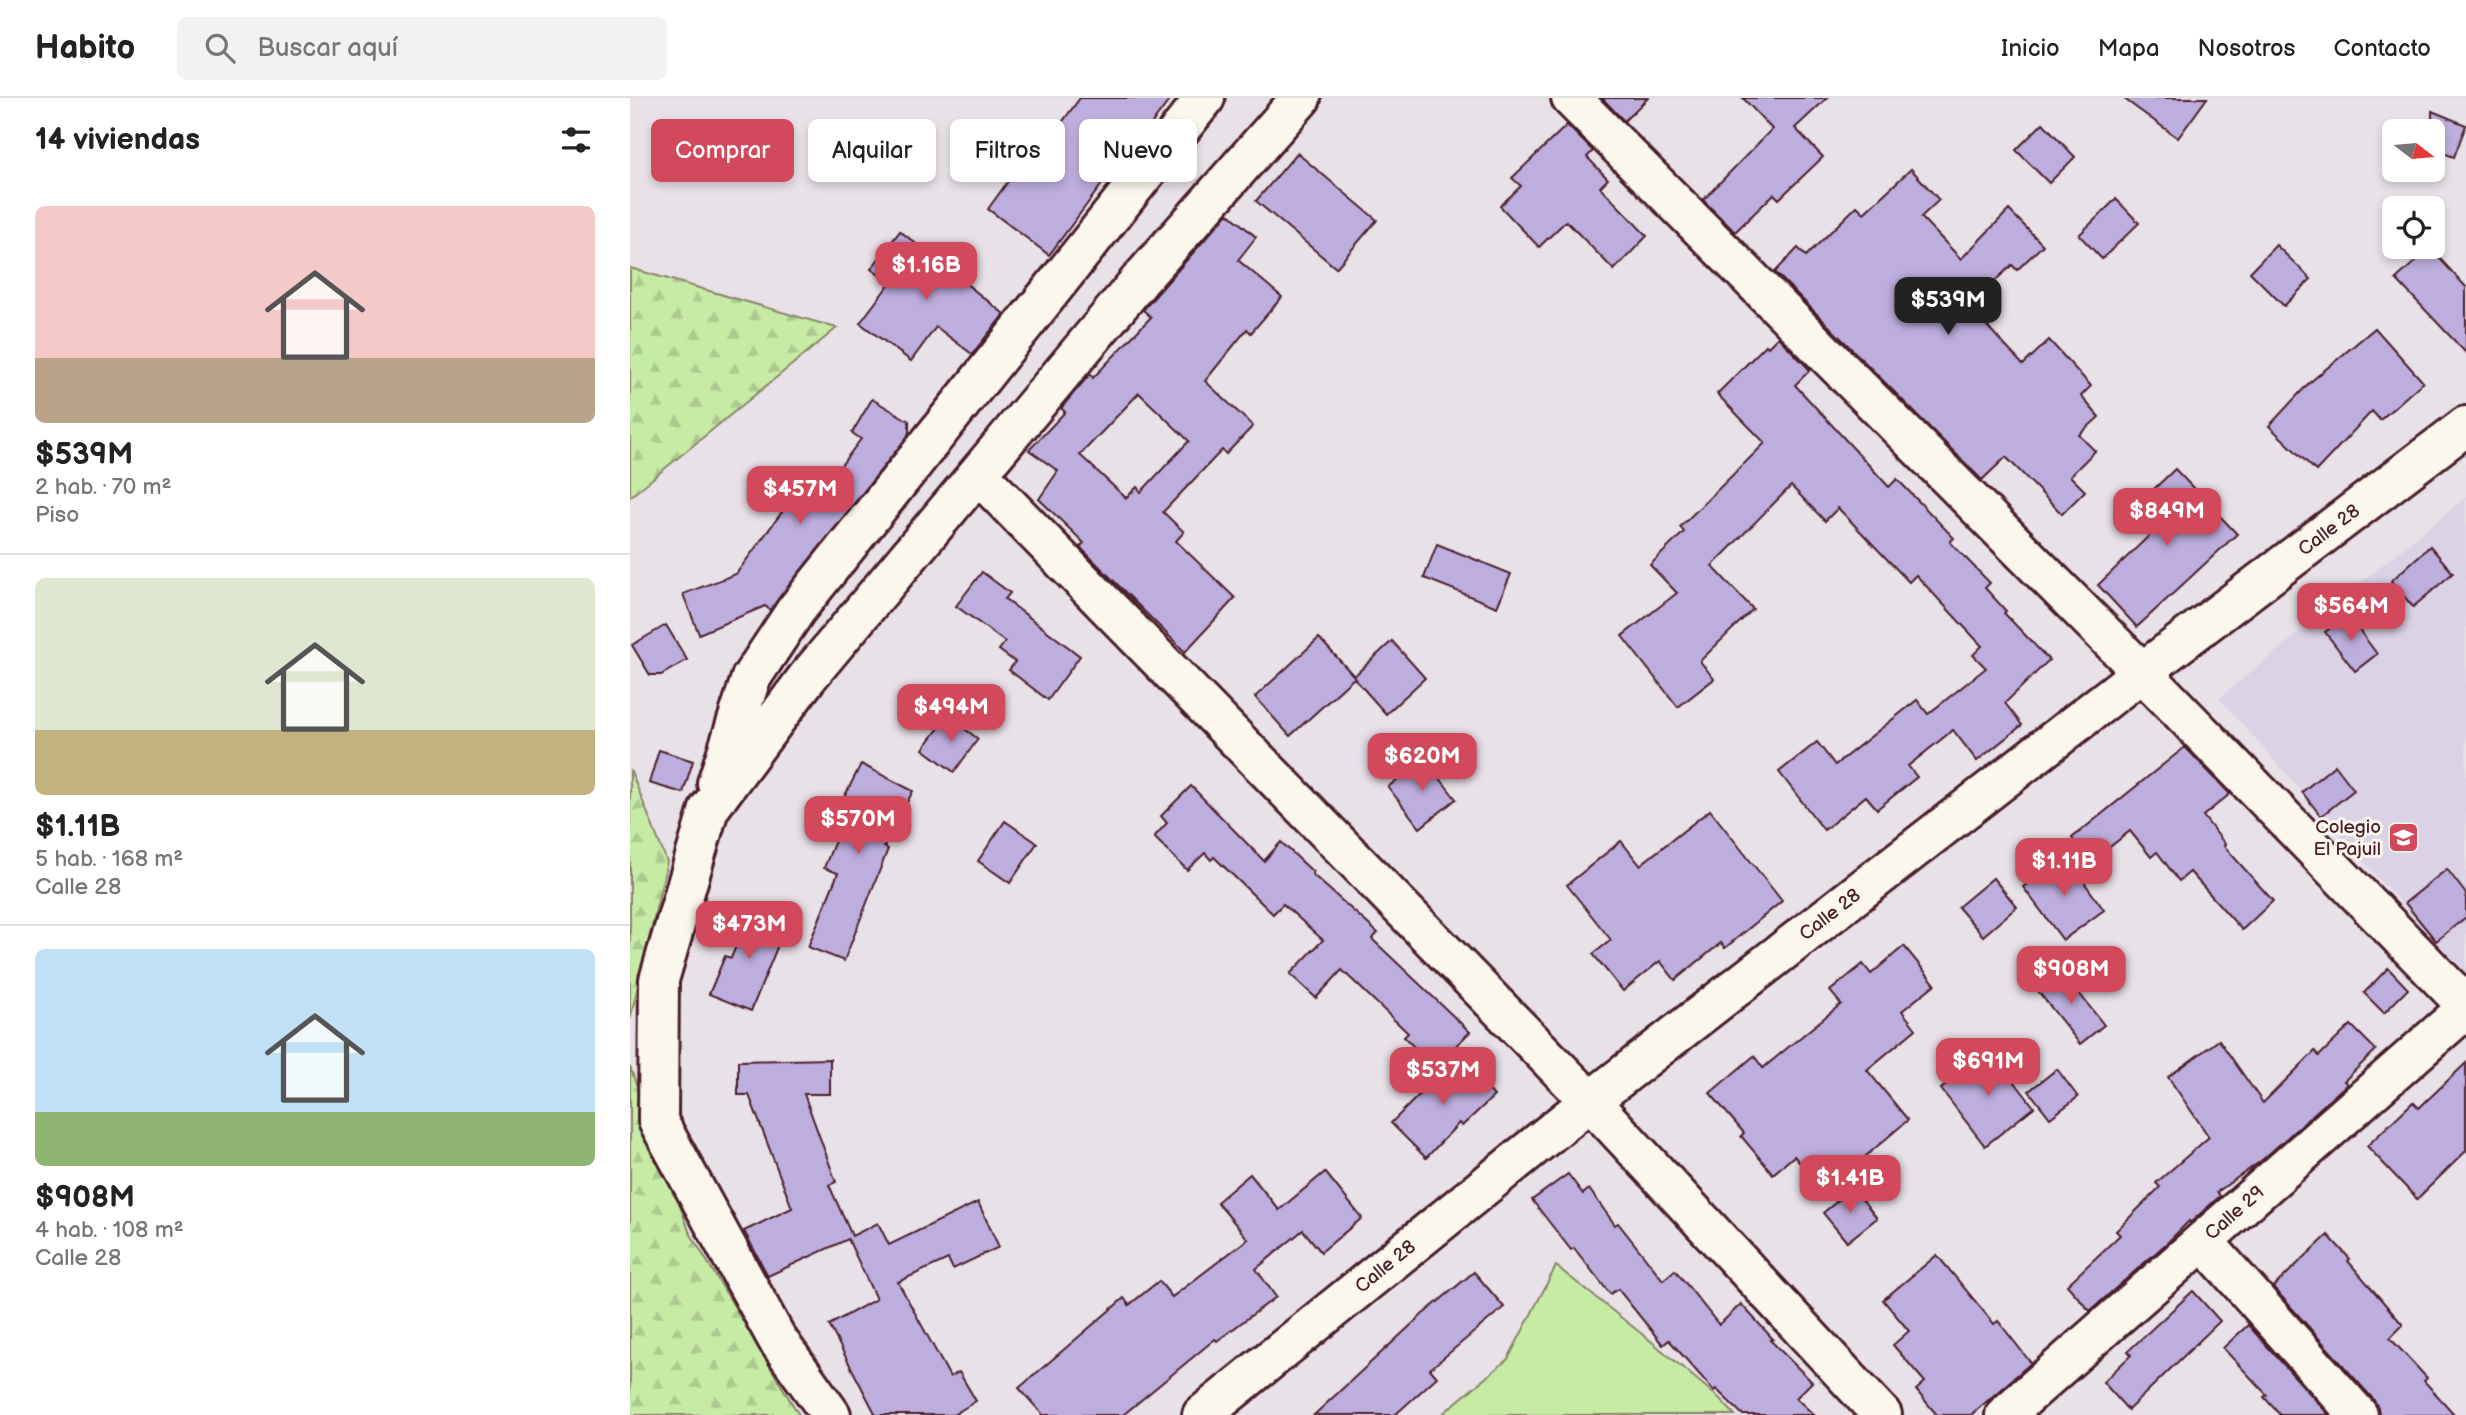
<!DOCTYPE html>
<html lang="es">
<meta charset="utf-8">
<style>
:root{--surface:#fff;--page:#f2f2f2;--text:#222;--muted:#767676;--line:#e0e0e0;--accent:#d1495b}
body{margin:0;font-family:"Balsamiq Sans",sans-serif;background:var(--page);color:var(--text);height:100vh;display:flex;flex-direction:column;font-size:26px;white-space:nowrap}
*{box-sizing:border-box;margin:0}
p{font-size:23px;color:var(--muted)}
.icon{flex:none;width:38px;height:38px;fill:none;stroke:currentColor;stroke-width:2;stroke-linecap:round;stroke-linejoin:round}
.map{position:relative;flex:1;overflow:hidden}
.side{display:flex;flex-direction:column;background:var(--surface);width:630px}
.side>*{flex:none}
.hud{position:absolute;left:21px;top:21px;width:665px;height:63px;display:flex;gap:14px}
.needle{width:46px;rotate:106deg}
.controls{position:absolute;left:1752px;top:21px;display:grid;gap:14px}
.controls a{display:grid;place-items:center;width:63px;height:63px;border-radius:10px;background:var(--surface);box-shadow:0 4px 10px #0003;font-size:35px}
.price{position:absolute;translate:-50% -60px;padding:0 16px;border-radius:14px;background:var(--accent);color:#fff;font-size:23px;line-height:46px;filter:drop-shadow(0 2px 4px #0008)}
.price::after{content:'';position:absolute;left:50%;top:42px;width:21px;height:16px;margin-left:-10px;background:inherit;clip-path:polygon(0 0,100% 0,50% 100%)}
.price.active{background:#222;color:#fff}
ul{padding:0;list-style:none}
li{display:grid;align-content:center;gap:14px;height:371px;padding:0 35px}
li+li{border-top:2px solid var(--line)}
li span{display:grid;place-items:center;height:217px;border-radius:10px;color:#555}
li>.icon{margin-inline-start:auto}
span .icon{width:126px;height:126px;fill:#fffc;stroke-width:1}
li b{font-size:30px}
h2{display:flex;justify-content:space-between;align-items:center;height:84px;padding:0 35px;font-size:30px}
.pill{padding:0 24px;border-radius:10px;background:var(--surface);box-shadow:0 4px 10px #0003;font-size:24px;line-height:63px}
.pill.active{background:var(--accent);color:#fff}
header{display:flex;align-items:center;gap:42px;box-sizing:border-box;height:98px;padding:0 35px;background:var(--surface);border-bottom:2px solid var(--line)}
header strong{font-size:33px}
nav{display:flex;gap:38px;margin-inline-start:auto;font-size:24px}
.search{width:490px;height:63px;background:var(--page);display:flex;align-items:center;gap:18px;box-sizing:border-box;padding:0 24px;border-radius:10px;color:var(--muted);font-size:26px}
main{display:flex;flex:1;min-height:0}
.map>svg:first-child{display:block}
</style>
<header>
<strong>Habito</strong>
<div class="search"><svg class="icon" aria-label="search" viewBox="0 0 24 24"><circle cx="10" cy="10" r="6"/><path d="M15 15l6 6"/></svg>Buscar aquí</div>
<nav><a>Inicio</a><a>Mapa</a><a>Nosotros</a><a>Contacto</a></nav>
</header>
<main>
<section class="side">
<h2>14 viviendas<svg class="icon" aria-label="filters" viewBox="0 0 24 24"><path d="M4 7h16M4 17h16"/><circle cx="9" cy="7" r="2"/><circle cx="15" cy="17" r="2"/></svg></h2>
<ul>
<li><span style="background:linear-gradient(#f6c9c9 70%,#b9a48a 0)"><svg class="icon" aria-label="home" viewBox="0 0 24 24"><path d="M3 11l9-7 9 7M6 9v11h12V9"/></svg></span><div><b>$539M</b><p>2 hab. · 70 m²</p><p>Piso</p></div></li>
<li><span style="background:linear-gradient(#dfe7d0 70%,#c2b280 0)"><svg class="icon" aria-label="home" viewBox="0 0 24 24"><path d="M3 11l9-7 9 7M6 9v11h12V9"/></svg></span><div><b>$1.11B</b><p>5 hab. · 168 m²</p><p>Calle 28</p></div></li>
<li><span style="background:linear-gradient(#bfe0f5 75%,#8fb573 0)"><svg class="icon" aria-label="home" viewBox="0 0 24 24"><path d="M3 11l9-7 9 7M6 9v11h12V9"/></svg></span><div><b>$908M</b><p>4 hab. · 108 m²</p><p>Calle 28</p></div></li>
</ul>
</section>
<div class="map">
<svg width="1836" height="1317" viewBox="0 0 1836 1317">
<defs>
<pattern id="forest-firs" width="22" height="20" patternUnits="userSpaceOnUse" patternTransform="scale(1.75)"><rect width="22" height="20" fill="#c6eba5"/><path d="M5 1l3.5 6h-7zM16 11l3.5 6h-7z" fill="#acc98e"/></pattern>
</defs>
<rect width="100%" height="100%" fill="#e9e1e8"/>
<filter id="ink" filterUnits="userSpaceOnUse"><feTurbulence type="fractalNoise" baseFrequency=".0143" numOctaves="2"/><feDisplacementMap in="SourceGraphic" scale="14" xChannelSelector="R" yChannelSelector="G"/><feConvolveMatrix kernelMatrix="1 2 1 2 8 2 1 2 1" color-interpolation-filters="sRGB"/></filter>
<g filter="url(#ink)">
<!-- built -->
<path fill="#dcd2e5" d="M 1836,399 L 1836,879 L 1589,600 Z"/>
<!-- forest -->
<g fill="url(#forest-firs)" stroke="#888568" stroke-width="2">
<path d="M 0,170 L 207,230 L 0,399 Z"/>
<path d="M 0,671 L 37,764 L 0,922 Z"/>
<path d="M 0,969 L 59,1133 L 169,1317 L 0,1317 Z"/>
</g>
<!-- park -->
<path fill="#c6eba5" stroke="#888568" stroke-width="2" d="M 926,1168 L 1022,1244 L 1090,1301 L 1105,1317 L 811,1317 L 878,1261 Z"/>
<!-- building -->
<g fill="#beaede" stroke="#4a1f2b" stroke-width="2" fill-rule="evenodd">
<path d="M 450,0 L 541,0 L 514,36 L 511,34 L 419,157 L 358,111 L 387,71 L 394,76 Z"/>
<path d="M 972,0 L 1018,0 L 994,23 Z"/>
<path d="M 1113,0 L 1197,0 L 1165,30 L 1193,59 L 1149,101 L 1144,96 L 1105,134 L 1073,102 L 1142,31 Z"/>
<path d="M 1493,0 L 1577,0 L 1548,40 Z"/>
<path d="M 1802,13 L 1836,27 L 1824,59 L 1802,51 Z"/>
<path d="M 1413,25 L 1445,59 L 1419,85 L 1386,52 Z"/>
<path d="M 937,27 L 963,53 L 957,59 L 978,81 L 970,89 L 1017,138 L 984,172 L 936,123 L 909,149 L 870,108 L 891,88 L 882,80 Z"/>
<path d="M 667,55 L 747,122 L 706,170 L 626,103 Z"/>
<path d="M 1281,71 L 1309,102 L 1291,119 L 1331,161 L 1379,112 L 1413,147 L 1387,172 L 1382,167 L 1340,206 L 1346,212 L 1344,214 L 1393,267 L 1419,242 L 1461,288 L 1451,298 L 1469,319 L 1449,337 L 1465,353 L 1440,378 L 1455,393 L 1432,416 L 1376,359 L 1352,382 L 1145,174 L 1168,150 L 1176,158 L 1227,108 L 1234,115 Z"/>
<path d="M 1486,101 L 1509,125 L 1472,161 L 1449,137 Z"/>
<path d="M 598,115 L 626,139 L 608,162 L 652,199 L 621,235 L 617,231 L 575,283 L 623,328 L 596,356 L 592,352 L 533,414 L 554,434 L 546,443 L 605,500 L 555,554 L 450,449 L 454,445 L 409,401 L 428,373 L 399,352 L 435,314 L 431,310 L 460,276 L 463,280 L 521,219 L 513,212 ZM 509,295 L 559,343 L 511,394 L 507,389 L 496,400 L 450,357 Z"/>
<path d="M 270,133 L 374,216 L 342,256 L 306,229 L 281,263 L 230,225 L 260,185 L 241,171 Z"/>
<path d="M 1646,147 L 1681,181 L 1654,208 L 1620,174 Z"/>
<path d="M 1800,150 L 1836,189 L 1836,255 L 1766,181 Z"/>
<path d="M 1745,230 L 1793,284 L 1750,322 L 1742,313 L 1686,373 L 1639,328 L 1678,286 Z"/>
<path d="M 1148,239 L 1180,272 L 1165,287 L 1259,389 L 1267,381 L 1324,440 L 1320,444 L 1360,485 L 1355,490 L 1376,513 L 1374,515 L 1419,562 L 1375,605 L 1392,627 L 1347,663 L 1323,632 L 1278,668 L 1287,679 L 1247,711 L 1236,698 L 1194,732 L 1149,674 L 1187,644 L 1205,667 L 1287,602 L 1298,616 L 1356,570 L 1343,557 L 1352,548 L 1286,477 L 1279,484 L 1208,410 L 1195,423 L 1161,388 L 1082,468 L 1123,511 L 1070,563 L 1084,581 L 1048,609 L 992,538 L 1047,495 L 1020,467 L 1054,434 L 1050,429 L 1135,345 L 1087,296 L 1136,247 L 1138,249 Z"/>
<path d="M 242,301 L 279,323 L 279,334 L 277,339 L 140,512 L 135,508 L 69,536 L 53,496 L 106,476 L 152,414 L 138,404 L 158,377 L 187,399 L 231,341 L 222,335 Z"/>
<path d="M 1545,371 L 1607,436 L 1507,529 L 1468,487 L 1525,432 L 1504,410 Z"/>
<path d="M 807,446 L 881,476 L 867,509 L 794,480 Z"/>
<path d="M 1800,448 L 1823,475 L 1783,509 L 1761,483 Z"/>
<path d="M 352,474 L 380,495 L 375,501 L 450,558 L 418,602 L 379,572 L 385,564 L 369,552 L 375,544 L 326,508 Z"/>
<path d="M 1718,517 L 1747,556 L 1725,573 L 1695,534 Z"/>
<path d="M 36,527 L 57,562 L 31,577 L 20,577 L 2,547 Z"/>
<path d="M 689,540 L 724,578 L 762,543 L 795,580 L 756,616 L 724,580 L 660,638 L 625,599 Z"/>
<path d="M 318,618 L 348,641 L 324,674 L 293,651 Z"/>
<path d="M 1555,649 L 1600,696 L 1573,718 L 1595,746 L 1594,748 L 1643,803 L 1612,832 L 1560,774 L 1549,783 L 1527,754 L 1521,759 L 1500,733 L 1461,764 L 1442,740 Z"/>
<path d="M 29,652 L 63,663 L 53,695 L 19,685 Z"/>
<path d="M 794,660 L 826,701 L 790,730 L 758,689 Z"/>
<path d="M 231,666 L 283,693 L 254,749 L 258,751 L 214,863 L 178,849 L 208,775 L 194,770 L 213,723 L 204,719 Z"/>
<path d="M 1705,667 L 1724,692 L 1691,718 L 1672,694 Z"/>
<path d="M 561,688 L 634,763 L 651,744 L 683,774 L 682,776 L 748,835 L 742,841 L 840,934 L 804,969 L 774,939 L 778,935 L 712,872 L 686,900 L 660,876 L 693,842 L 653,806 L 643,816 L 584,759 L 581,762 L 575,755 L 557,772 L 524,739 L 537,725 L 531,718 Z"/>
<path d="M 1080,712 L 1152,803 L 1095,850 L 1091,845 L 1045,882 L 1030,863 L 993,893 L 963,856 L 981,842 L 937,787 L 991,743 L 1010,767 Z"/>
<path d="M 375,723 L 407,745 L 380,785 L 348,763 Z"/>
<path d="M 1435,758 L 1474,812 L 1433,842 L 1393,789 Z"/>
<path d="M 1817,771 L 1836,796 L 1836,819 L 1806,843 L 1775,805 Z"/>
<path d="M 1363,780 L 1387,809 L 1353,838 L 1328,809 Z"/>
<path d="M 122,810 L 157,825 L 121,913 L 79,896 L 95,858 L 101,860 Z"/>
<path d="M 1274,848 L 1305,886 L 1272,913 L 1286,931 L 1237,972 L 1278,1022 L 1194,1094 L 1164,1058 L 1143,1076 L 1111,1038 L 1114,1035 L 1080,995 L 1124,958 L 1133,970 L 1211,906 L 1200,893 L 1233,866 L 1241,876 Z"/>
<path d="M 1758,870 L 1778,891 L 1754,915 L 1734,895 Z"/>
<path d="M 1436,871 L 1453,892 L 1449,895 L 1474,927 L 1450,946 L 1408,893 Z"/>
<path d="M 1721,927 L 1746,952 L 1714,983 L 1717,986 L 1631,1063 L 1587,1094 L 1590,1098 L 1560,1125 L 1559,1123 L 1538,1144 L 1460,1213 L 1437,1187 L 1490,1137 L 1486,1133 L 1530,1089 L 1526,1085 L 1579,1039 L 1538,979 L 1589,942 L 1633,1005 L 1685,953 L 1689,958 Z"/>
<path d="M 1360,952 L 1404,1009 L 1355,1048 L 1311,991 Z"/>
<path d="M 828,957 L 864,998 L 832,1028 L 829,1025 L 796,1060 L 761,1025 L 797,989 L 795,987 Z"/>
<path d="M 200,961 L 200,996 L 174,996 L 206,1084 L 199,1087 L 222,1138 L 248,1125 L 259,1147 L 348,1104 L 369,1149 L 323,1171 L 318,1161 L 268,1184 L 320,1279 L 329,1274 L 346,1303 L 323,1317 L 246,1317 L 199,1227 L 246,1201 L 218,1141 L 138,1178 L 114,1133 L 162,1110 L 119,997 L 108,997 L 108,963 Z"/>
<path d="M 1836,965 L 1836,1053 L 1787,1101 L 1737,1048 L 1783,1004 L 1789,1010 Z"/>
<path d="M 1427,971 L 1448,999 L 1420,1020 L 1399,993 Z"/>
<path d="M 695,1074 L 732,1120 L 691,1154 L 673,1132 L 626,1171 L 646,1199 L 587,1243 L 585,1241 L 493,1317 L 413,1317 L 389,1290 L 494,1200 L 499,1207 L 529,1183 L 542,1199 L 618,1141 L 587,1104 L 620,1076 L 649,1112 Z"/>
<path d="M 938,1076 L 953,1096 L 959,1091 L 985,1127 L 988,1125 L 1033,1182 L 1045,1172 L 1089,1227 L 1111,1206 L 1143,1241 L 1140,1242 L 1182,1284 L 1166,1300 L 1184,1317 L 1113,1317 L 1086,1291 L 1084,1293 L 1039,1242 L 1033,1247 L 988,1191 L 980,1196 L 944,1150 L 941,1152 L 902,1102 Z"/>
<path d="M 1223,1090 L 1247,1120 L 1217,1144 L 1193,1115 Z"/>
<path d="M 1698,1137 L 1720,1161 L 1718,1163 L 1773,1227 L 1760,1240 L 1797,1280 L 1794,1283 L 1825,1317 L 1749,1317 L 1744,1302 L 1643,1189 Z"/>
<path d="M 1307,1157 L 1364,1226 L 1368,1223 L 1401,1265 L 1341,1317 L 1307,1317 L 1286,1292 L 1295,1284 L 1263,1247 L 1279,1233 L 1253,1202 Z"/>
<path d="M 844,1174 L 874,1209 L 800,1271 L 807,1279 L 765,1317 L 684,1317 L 793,1216 Z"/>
<path d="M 1563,1193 L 1590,1223 L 1498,1312 L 1473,1284 L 1501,1257 L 1498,1253 Z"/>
<path d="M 1618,1227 L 1699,1317 L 1650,1317 L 1634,1299 L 1637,1297 L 1593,1250 Z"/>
</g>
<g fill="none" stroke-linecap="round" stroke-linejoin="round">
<defs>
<g id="minor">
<path d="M 941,0 L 1512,574 L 1836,907"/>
<path d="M 349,377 L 960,1003 L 1252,1317"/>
<path d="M 87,685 L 121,580 L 166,512 L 575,0"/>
<path d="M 1573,1143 L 1728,1317"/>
<path d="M 201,1317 L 147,1241 L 28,1023 L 29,882 L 79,711 L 176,581 L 510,182 L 671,0"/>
<path id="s1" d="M 572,1317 L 960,1003 L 1512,574 L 1836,328"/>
<path id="s2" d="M 1375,1317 L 1836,911"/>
</g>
</defs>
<!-- minor casing -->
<use href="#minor" stroke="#4a1f2b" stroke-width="44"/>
<!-- minor -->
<use href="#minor" stroke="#fbf7ec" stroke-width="38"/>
</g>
</g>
<!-- icons -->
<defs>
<symbol id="school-square" viewBox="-11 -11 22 22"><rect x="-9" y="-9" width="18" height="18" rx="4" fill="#d1495b" stroke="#fbf7ec"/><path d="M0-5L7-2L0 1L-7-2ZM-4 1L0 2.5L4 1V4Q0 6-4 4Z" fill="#fff"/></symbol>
</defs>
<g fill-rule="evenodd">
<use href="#school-square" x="1756" y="722" width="35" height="35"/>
</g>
<g text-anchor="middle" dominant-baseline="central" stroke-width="6" stroke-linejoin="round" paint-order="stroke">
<!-- street labels -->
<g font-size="19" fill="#4a1f2b" stroke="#fbf7ec">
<text stroke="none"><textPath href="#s1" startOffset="1433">Calle 28</textPath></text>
<text stroke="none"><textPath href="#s1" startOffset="803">Calle 28</textPath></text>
<text stroke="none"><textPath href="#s2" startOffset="306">Calle 29</textPath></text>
<text stroke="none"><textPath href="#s1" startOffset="236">Calle 28</textPath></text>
</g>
<!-- poi labels -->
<g font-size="19" fill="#4a1f2b" stroke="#fbf7ec" text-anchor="end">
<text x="1751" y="729">Colegio<tspan x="1751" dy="22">El Pajuil</tspan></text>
</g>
</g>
</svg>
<div class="controls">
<a><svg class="needle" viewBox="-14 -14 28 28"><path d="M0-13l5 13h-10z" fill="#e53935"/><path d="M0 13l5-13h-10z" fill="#767676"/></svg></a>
<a><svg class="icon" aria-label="locate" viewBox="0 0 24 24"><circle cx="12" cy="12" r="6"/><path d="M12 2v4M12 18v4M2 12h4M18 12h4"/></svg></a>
</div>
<b class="price" style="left:296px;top:204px">$1.16B</b>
<b class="price active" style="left:1318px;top:239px">$539M</b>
<b class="price" style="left:170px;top:428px">$457M</b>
<b class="price" style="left:1537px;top:450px">$849M</b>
<b class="price" style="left:1721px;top:545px">$564M</b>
<b class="price" style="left:321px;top:646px">$494M</b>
<b class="price" style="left:792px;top:695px">$620M</b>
<b class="price" style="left:228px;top:758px">$570M</b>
<b class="price" style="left:1434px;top:800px">$1.11B</b>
<b class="price" style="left:119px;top:863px">$473M</b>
<b class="price" style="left:1441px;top:908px">$908M</b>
<b class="price" style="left:1358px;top:1000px">$691M</b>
<b class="price" style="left:813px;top:1009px">$537M</b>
<b class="price" style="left:1220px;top:1117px">$1.41B</b>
<div class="hud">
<a class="pill active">Comprar</a>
<a class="pill">Alquilar</a>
<a class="pill">Filtros</a>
<a class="pill">Nuevo</a>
</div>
</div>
</main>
